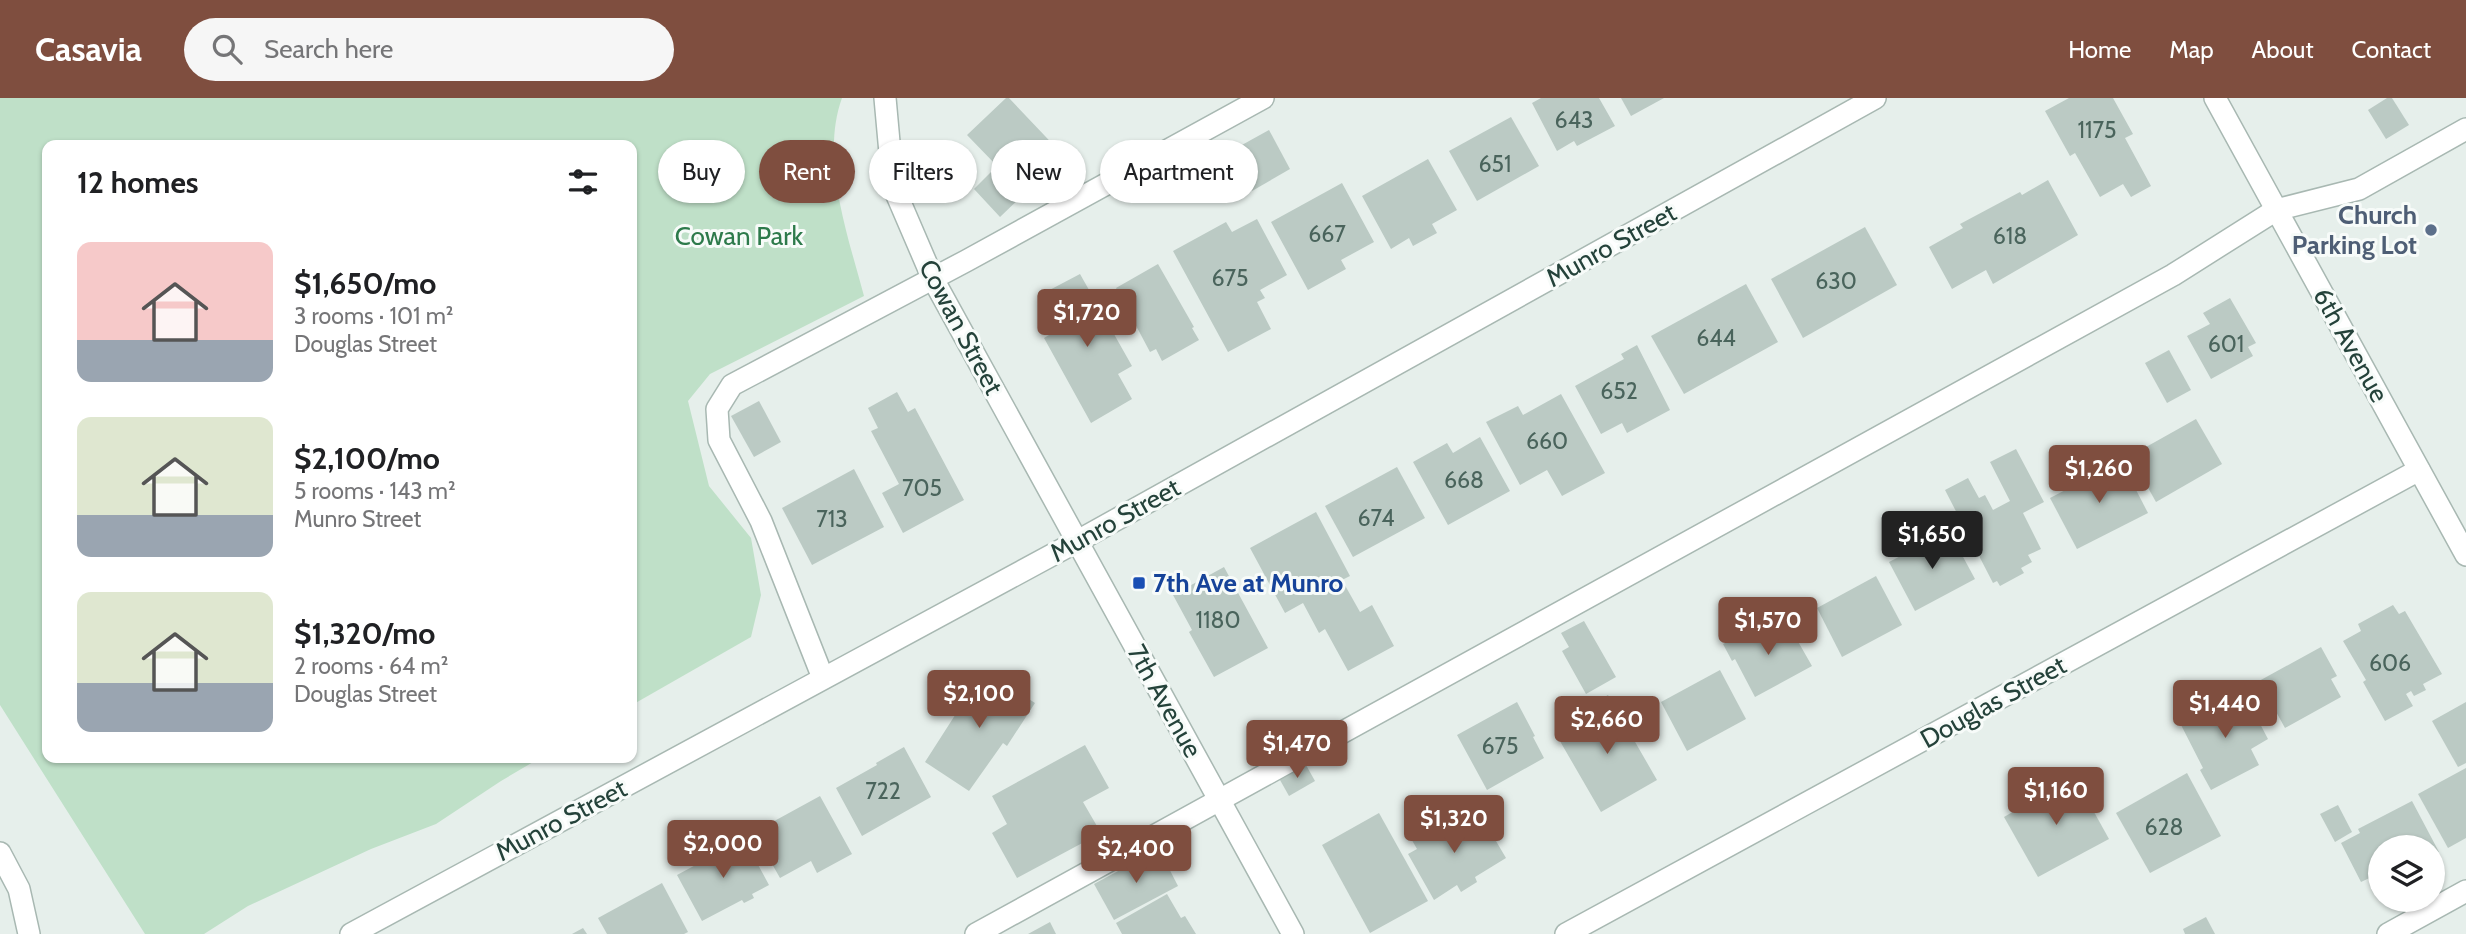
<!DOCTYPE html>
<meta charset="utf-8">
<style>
:root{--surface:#fff;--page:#f6f6f6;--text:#202124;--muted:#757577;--accent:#7f4e3f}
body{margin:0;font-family:Cabin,sans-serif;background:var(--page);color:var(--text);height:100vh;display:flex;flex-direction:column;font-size:26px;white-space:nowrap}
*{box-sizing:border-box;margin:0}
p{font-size:23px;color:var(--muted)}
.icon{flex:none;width:38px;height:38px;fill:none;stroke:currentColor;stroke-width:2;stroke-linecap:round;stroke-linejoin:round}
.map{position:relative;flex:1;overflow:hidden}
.side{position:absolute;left:42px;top:42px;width:595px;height:623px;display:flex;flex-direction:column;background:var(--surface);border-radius:14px;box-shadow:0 2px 5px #0004}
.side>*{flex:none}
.guide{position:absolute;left:658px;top:42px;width:665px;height:63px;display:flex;gap:14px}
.fabs{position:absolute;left:2368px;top:737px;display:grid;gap:14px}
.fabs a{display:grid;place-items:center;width:77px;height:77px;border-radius:50%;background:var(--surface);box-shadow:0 2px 5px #0004;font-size:35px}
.price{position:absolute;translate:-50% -60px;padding:0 16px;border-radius:7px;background:var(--accent);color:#fff;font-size:23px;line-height:46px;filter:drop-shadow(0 2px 4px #0008)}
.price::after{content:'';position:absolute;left:50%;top:42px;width:21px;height:16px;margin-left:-10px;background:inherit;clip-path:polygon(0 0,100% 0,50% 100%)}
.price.on{background:#222;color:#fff}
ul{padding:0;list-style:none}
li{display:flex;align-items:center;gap:21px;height:175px;padding:0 35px}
li span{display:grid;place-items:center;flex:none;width:196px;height:140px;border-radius:14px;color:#555}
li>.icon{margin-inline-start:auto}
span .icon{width:84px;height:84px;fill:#fffc;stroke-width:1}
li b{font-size:30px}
h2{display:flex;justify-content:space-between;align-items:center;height:84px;padding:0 35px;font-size:30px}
.chip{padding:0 24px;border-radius:32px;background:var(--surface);box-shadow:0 2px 5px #0004;font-size:24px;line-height:63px}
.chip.on{background:var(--accent);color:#fff}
header{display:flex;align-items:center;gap:42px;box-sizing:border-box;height:98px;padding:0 35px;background:var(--accent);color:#fff}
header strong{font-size:33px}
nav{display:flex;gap:38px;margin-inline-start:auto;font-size:24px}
.search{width:490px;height:63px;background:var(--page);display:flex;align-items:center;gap:18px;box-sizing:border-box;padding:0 24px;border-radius:38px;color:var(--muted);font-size:26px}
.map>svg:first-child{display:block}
</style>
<header>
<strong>Casavia</strong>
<div class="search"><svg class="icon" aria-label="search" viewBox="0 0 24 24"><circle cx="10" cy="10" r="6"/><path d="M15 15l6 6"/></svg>Search here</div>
<nav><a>Home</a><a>Map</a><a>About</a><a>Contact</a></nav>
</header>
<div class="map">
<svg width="2466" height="836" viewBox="0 0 2466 836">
<rect width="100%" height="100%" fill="#e6efeb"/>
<!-- green -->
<path fill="#bfe0c8" d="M 0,0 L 842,0 C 820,60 848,138 864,198 L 710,276 L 688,303 L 709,388 L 751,440 L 761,497 L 751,539 L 632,607 L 632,47 L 47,47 L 47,660 L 540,660 L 501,683 L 436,726 L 371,751 L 248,808 L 204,836 L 145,836 L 0,607 Z"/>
<!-- building -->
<g fill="#bbcac4">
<path d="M 1006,0 L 1009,0 L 1064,58 L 1000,119 L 974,91 L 997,68 L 967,37 Z"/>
<path d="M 1541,0 L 1599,0 L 1615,28 L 1577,48 L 1574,43 L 1557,53 L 1532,5 Z"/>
<path d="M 1621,0 L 1664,0 L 1631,18 Z"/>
<path d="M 2069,0 L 2113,0 L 2133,36 L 2125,40 L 2151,88 L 2131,99 L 2123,86 L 2100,99 L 2075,55 L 2070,58 L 2045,13 Z"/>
<path d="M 2387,0 L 2392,0 L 2409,27 L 2386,41 L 2368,12 Z"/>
<path d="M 1511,19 L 1539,68 L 1477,103 L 1449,53 Z"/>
<path d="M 1269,32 L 1290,71 L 1252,93 L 1231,53 Z"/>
<path d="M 1428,61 L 1457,112 L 1432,126 L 1437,135 L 1413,148 L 1409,140 L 1391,151 L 1362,98 Z"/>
<path d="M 2048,82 L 2078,137 L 1993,186 L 1986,172 L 1952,191 L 1929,149 L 1963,130 L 1960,126 L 2020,94 L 2022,97 Z"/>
<path d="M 1342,85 L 1374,144 L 1341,162 L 1346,171 L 1308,192 L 1271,124 Z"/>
<path d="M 1257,121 L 1287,177 L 1260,192 L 1265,200 L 1257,204 L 1271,231 L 1228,254 L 1173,153 L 1226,124 L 1232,134 Z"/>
<path d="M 1865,129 L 1897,187 L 1803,240 L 1771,181 Z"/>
<path d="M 1158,166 L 1194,229 L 1192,230 L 1199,242 L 1162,263 L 1156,251 L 1150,254 L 1116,190 Z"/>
<path d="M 1080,176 L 1132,268 L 1118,276 L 1132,301 L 1091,325 L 1044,240 L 1061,230 L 1042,196 Z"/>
<path d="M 1746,186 L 1778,244 L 1684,296 L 1651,238 Z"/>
<path d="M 2230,200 L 2256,245 L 2248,249 L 2253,258 L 2211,281 L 2187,238 L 2210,226 L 2203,215 Z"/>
<path d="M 1637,247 L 1670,312 L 1627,335 L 1622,325 L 1601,336 L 1575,288 L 1624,261 L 1621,256 Z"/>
<path d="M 2169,252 L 2191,292 L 2167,305 L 2145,265 Z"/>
<path d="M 897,294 L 908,314 L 915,310 L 964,402 L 903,435 L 882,395 L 899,386 L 871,333 L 878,330 L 868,310 Z"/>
<path d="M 1561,296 L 1605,375 L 1562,398 L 1547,372 L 1520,387 L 1486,324 L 1518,308 L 1523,317 Z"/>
<path d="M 759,303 L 781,344 L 754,359 L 731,318 Z"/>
<path d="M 2196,321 L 2222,366 L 2156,404 L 2130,358 Z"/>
<path d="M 1480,339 L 1510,393 L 1448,427 L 1413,364 L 1447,345 L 1453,355 Z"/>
<path d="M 2016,351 L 2044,404 L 2023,415 L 2041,451 L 2028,457 L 2032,464 L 2021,470 L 2024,475 L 2000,488 L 1997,483 L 1993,485 L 1945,392 L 1968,380 L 1979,400 L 1985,397 L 1993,412 L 2010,403 L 1990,364 Z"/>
<path d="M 2121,363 L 2148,415 L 2077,451 L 2050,400 Z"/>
<path d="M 1397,369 L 1425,420 L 1353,459 L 1325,408 Z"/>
<path d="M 854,371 L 884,429 L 812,467 L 782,410 Z"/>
<path d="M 1316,414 L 1350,478 L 1342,482 L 1360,514 L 1372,507 L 1394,548 L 1348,573 L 1325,531 L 1319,535 L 1303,505 L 1285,515 L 1250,450 Z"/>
<path d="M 1949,433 L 1975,481 L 1915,513 L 1889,464 Z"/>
<path d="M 1224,469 L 1268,550 L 1214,579 L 1189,534 L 1192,532 L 1173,497 Z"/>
<path d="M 1876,478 L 1902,527 L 1842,559 L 1817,510 Z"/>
<path d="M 2393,507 L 2399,516 L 2405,513 L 2442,576 L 2423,586 L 2426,592 L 2414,598 L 2411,593 L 2406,596 L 2413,608 L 2385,623 L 2363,584 L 2366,582 L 2343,543 L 2361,533 L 2358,526 Z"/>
<path d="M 1584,523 L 1616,579 L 1586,596 L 1562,553 L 1569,549 L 1561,535 Z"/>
<path d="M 1788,526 L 1812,568 L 1755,599 L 1735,561 L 1732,563 L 1723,546 L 1758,527 L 1765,539 Z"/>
<path d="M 2321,549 L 2337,578 L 2331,581 L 2341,599 L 2285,630 L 2259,583 Z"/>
<path d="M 984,572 L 1035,605 L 1007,648 L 1003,645 L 969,693 L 925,664 Z"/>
<path d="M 1720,572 L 1746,621 L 1687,653 L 1661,604 Z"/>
<path d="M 2239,593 L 2255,624 L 2258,622 L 2268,641 L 2251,651 L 2259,667 L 2211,692 L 2200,672 L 2203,670 L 2180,625 L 2195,616 L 2196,618 Z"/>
<path d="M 1608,597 L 1657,682 L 1601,714 L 1557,638 L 1594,617 L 1588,609 Z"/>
<path d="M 1517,604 L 1535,638 L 1533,639 L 1544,660 L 1487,692 L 1457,637 Z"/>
<path d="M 2466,604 L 2466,665 L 2458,669 L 2432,623 Z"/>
<path d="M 1085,647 L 1109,690 L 1083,704 L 1101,735 L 1017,780 L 992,735 L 1007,726 L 992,698 Z"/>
<path d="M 904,649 L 931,699 L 862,738 L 836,690 L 877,667 L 876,665 Z"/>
<path d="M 1306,667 L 1315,683 L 1289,698 L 1280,682 Z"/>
<path d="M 2466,670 L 2466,740 L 2448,750 L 2418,696 Z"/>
<path d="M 2187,675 L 2221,738 L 2150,775 L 2116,715 Z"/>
<path d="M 2074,678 L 2109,741 L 2038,779 L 2004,719 Z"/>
<path d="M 820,698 L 852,756 L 817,775 L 811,763 L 780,780 L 754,734 Z"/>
<path d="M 2412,703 L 2439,754 L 2432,758 L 2432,749 L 2380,749 L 2380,775 L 2361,784 L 2341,745 L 2360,735 L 2358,731 Z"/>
<path d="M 2338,707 L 2352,734 L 2335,744 L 2320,716 Z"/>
<path d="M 1379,715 L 1428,803 L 1370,835 L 1322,747 Z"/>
<path d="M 1480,716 L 1506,760 L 1475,779 L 1477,784 L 1461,794 L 1457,787 L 1434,802 L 1408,756 L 1417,751 L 1409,737 L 1435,722 L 1443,737 Z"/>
<path d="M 744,741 L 769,787 L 752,796 L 754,800 L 744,805 L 742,802 L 702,823 L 677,777 Z"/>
<path d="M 1159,751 L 1178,788 L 1114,822 L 1094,786 Z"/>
<path d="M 662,785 L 688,834 L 684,836 L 607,836 L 598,820 Z"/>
<path d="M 1167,796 L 1181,820 L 1185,818 L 1196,836 L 1122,836 L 1116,825 Z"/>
<path d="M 2206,819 L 2215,836 L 2185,836 L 2183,831 Z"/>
<path d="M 1050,824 L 1056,836 L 1028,836 Z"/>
<path d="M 583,830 L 587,836 L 572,836 Z"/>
</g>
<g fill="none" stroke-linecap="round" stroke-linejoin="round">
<defs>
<g id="minor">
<path d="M 885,0 L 893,88 L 933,181 L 1293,836"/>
<path d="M 2215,0 L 2466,457"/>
<path d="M 823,580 L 761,423 L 719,342 L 717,311 L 732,287 L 966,163 L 1263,0"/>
<path d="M 0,755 L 19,791 L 29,836"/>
<path d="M 351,836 L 1076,444 L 1875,0"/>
<path d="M 976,836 L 2173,177 L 2276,112 L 2359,91 L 2466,31"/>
<path d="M 1566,836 L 2419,372"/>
<path d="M 2388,836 L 2466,793"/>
</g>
</defs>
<!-- minor casing -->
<use href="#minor" stroke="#a8b8b2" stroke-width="24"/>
<!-- minor -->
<use href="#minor" stroke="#fff" stroke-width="21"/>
</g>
<!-- markers -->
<circle fill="#5c6f8a" stroke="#f7fbf9" stroke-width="2.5" cx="2431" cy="132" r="7"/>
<rect fill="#1a4fb4" stroke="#f7fbf9" stroke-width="2.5" x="1132" y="478" width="14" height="14" rx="3.5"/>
<g text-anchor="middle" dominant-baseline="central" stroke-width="6" stroke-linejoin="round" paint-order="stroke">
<!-- number labels -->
<g font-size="23" fill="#4a645c">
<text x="1574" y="22">643</text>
<text x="2097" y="32">1175</text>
<text x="1495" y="66">651</text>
<text x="1327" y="136">667</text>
<text x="2010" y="138">618</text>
<text x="1230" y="180">675</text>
<text x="1836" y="183">630</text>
<text x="1716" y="240">644</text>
<text x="2226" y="246">601</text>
<text x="1619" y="293">652</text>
<text x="1547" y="343">660</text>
<text x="1464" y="382">668</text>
<text x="922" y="390">705</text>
<text x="1376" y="420">674</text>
<text x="832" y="421">713</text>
<text x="1218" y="522">1180</text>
<text x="2390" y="565">606</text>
<text x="1500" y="648">675</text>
<text x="883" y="693">722</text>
<text x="2164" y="729">628</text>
</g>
<!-- service labels -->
<g font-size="26" font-weight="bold" fill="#4e5e75" stroke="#f7fbf9" text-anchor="end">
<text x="2417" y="117">Church<tspan x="2417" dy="30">Parking Lot</tspan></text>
</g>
<!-- park labels -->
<g font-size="26" fill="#2d7a4b" stroke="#f7fbf9">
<text x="739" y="138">Cowan Park</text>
</g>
<!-- street labels -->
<g font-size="26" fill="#24423a" stroke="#f7fbf9">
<text transform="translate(1611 147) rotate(-29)">Munro Street</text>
<text transform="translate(961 229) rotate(62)">Cowan Street</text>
<text transform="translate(2351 247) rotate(61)">6th Avenue</text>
<text transform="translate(1115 422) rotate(-29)">Munro Street</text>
<text transform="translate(1165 603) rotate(61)">7th Avenue</text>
<text transform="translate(1993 604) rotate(-29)">Douglas Street</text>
<text transform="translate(561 722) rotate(-28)">Munro Street</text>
</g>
<!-- transit labels -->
<g font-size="26" font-weight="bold" fill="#164399" stroke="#f7fbf9" text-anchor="start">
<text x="1153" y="485">7th Ave at Munro</text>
</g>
</g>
</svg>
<div class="fabs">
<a><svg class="icon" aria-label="layers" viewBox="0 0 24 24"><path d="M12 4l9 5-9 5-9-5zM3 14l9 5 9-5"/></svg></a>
</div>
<b class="price" style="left:1087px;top:251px">$1,720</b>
<b class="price" style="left:2099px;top:407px">$1,260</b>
<b class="price on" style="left:1932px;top:473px">$1,650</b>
<b class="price" style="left:1768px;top:559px">$1,570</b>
<b class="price" style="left:979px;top:632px">$2,100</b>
<b class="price" style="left:2225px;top:642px">$1,440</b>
<b class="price" style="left:1607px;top:658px">$2,660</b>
<b class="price" style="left:1297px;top:682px">$1,470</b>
<b class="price" style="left:2056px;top:729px">$1,160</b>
<b class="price" style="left:1454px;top:757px">$1,320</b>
<b class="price" style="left:723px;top:782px">$2,000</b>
<b class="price" style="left:1136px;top:787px">$2,400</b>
<div class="guide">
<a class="chip">Buy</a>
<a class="chip on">Rent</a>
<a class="chip">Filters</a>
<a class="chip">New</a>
<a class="chip">Apartment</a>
</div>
<section class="side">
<h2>12 homes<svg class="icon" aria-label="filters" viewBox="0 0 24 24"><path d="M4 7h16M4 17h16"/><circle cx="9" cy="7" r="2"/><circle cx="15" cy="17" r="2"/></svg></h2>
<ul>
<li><span style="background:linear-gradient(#f6c9c9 70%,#9aa5b1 0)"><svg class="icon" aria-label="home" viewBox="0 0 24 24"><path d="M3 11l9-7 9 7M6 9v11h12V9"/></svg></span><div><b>$1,650/mo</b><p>3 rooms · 101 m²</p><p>Douglas Street</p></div></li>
<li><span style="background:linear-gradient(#dfe7d0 70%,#9aa5b1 0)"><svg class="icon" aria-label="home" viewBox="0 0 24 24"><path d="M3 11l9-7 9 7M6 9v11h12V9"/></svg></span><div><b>$2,100/mo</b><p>5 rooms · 143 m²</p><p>Munro Street</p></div></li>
<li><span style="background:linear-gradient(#dfe7d0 65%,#9aa5b1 0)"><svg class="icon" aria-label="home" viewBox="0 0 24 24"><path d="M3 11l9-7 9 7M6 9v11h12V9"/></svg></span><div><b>$1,320/mo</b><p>2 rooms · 64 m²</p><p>Douglas Street</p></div></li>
</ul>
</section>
</div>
